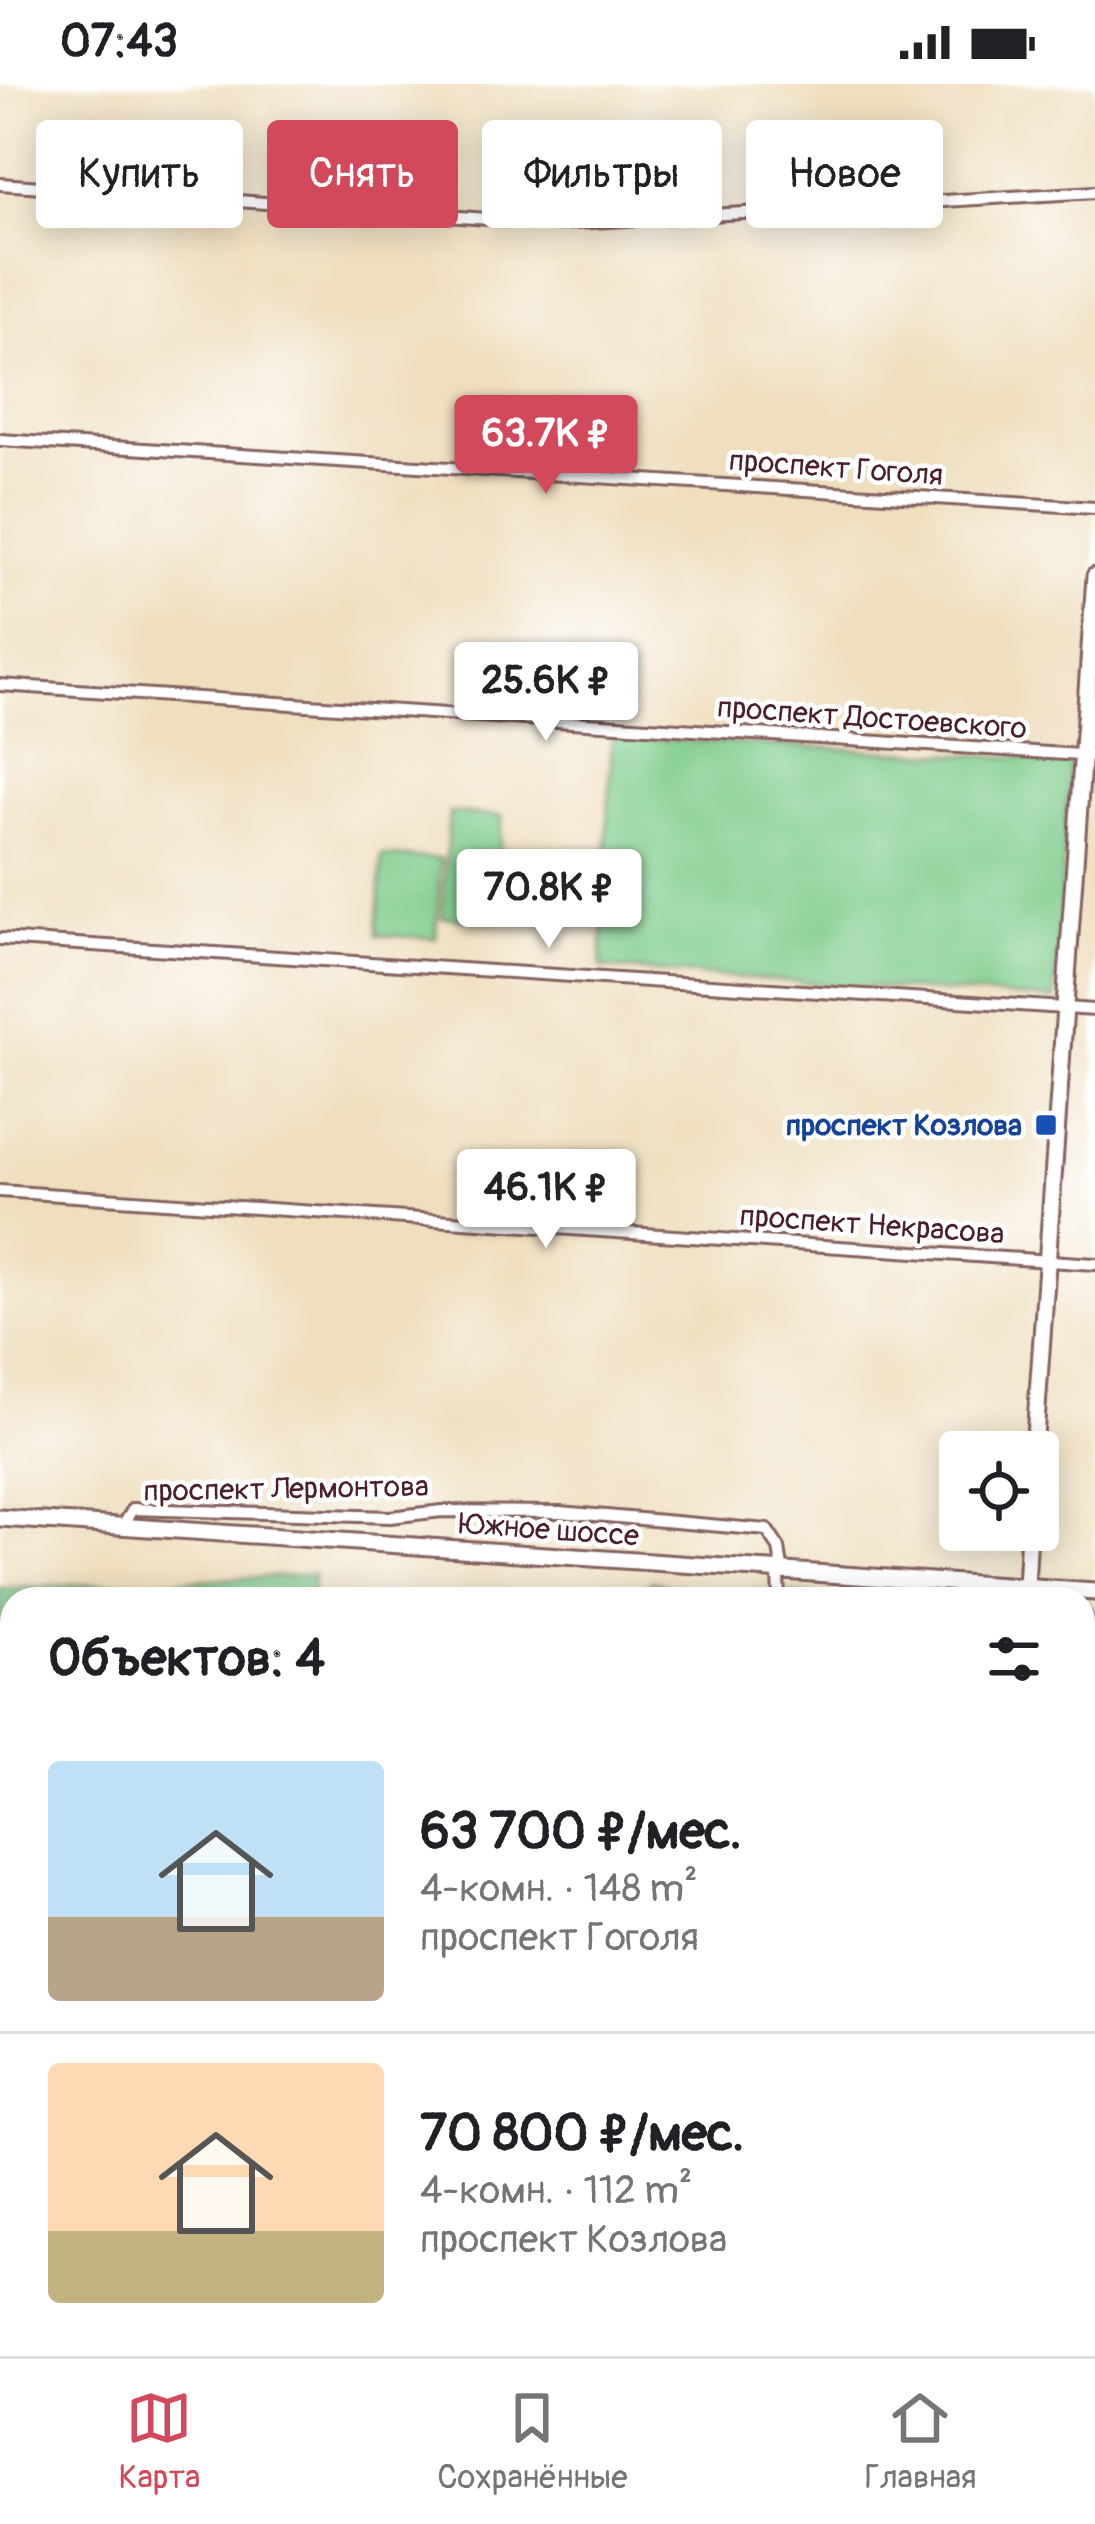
<!DOCTYPE html>
<html lang="ru">
<meta charset="utf-8">
<style>
:root{--surface:#fff;--page:#f2f2f2;--text:#202124;--muted:#757577;--line:#e0e0e0;--accent:#d1495b}
body{margin:0;font-family:Pangolin,sans-serif;background:var(--page);color:var(--text);height:100vh;display:flex;flex-direction:column;font-size:45px;white-space:nowrap}
*{box-sizing:border-box;margin:0}
p{font-size:39px;color:var(--muted)}
.icon{flex:none;width:66px;height:66px;fill:none;stroke:currentColor;stroke-width:2;stroke-linecap:round;stroke-linejoin:round}
.map{position:relative;flex:1;overflow:hidden}
.drawer{position:absolute;left:0px;top:1503px;width:1095px;height:771px;display:flex;flex-direction:column;background:var(--surface);border-radius:36px 36px 0 0;box-shadow:0 6px 30px #0003}
.drawer>*{flex:none}
.top-card{position:absolute;left:36px;top:36px;width:1023px;height:108px;display:flex;gap:24px}
.tools{position:absolute;left:939px;top:1347px;display:grid;gap:24px}
.tools a{display:grid;place-items:center;width:120px;height:120px;border-radius:12px;background:var(--surface);box-shadow:0 6px 30px #0003;font-size:60px}
.price{position:absolute;translate:-50% -102px;padding:0 27px;border-radius:12px;background:#fff;color:#222;font-size:39px;line-height:78px;filter:drop-shadow(0 3px 6px #0008)}
.price::after{content:'';position:absolute;left:50%;top:72px;width:36px;height:27px;margin-left:-18px;background:inherit;clip-path:polygon(0 0,100% 0,50% 100%)}
.price.active{background:var(--accent);color:#fff}
ul{padding:0;list-style:none}
li{display:flex;align-items:center;gap:36px;height:300px;padding:0 48px}
li+li{border-top:3px solid var(--line)}
li span{display:grid;place-items:center;flex:none;width:336px;height:240px;border-radius:12px;color:#555}
li>.icon{margin-inline-start:auto}
span .icon{width:144px;height:144px;fill:#fffc;stroke-width:1}
li b{font-size:51px}
h2{display:flex;justify-content:space-between;align-items:center;height:144px;padding:0 48px;font-size:51px}
.chip{padding:0 42px;border-radius:12px;background:var(--surface);box-shadow:0 6px 30px #0003;font-size:42px;line-height:108px}
.chip.active{background:var(--accent);color:#fff}
.status{display:flex;justify-content:space-between;align-items:center;height:84px;padding:0 60px;background:var(--surface);direction:ltr}
.status svg{height:33px;fill:currentColor}
.tab-bar{display:flex;justify-content:space-around;align-items:center;height:168px;border-top:3px solid var(--line);background:var(--surface);font-size:33px;color:var(--muted)}
.tab-bar a{display:grid;justify-items:center;gap:6px}
.tab-bar .active{color:var(--accent)}
.map>svg:first-child{display:block}
</style>
<div class="status"><b>07:43</b><svg viewBox="0 0 49 12"><path d="M0 12V9h3v3zM5 12V6h3v6zM10 12V3h3v9zM15 12V0h3v12zM26 1h20v11H26zM47 4h2v5h-2z"/></svg></div>
<div class="map">
<svg width="1095" height="2272" viewBox="0 0 1095 2272">
<rect width="100%" height="100%" fill="#fff"/>
<filter id="ink" filterUnits="userSpaceOnUse"><feTurbulence type="fractalNoise" baseFrequency=".00833" numOctaves="2"/><feDisplacementMap in="SourceGraphic" scale="24" xChannelSelector="R" yChannelSelector="G"/><feConvolveMatrix kernelMatrix="1 2 1 2 8 2 1 2 1" color-interpolation-filters="sRGB"/></filter>
<filter id="wash" filterUnits="userSpaceOnUse"><feTurbulence type="fractalNoise" baseFrequency=".004" numOctaves="4" result="noise"/><feDisplacementMap in="SourceGraphic" scale="48" xChannelSelector="R" yChannelSelector="G"/><feGaussianBlur stdDeviation="2.7" result="paint"/><feColorMatrix in="noise" values="0 0 0 0 0 0 0 0 0 0 0 0 0 0 0 0 0 1.4 0 .05"/><feComposite in="paint" operator="in"/></filter>
<g filter="url(#wash)">
<rect width="100%" height="100%" fill="#efdfbf"/>
<!-- green -->
<g fill="#7fcc8b" stroke="#64765b" stroke-width="3">
<path d="M 612,653 L 1070,676 L 1055,916 L 601,884 Z"/>
<path d="M 449,729 L 502,732 L 495,836 L 442,833 Z"/>
<path d="M 382,772 L 441,775 L 436,854 L 377,851 Z"/>
<path d="M 313,1491 L 311,1515 L 12,1515 L 12,1772 L 11,1770 L 11,1762 L 0,1752 L 0,1505 Z"/>
<path d="M 650,1497 L 670,1502 L 851,1515 L 647,1515 Z"/>
<path d="M 12,1940 L 12,1955 L 5,1954 L 12,1971 L 12,2167 L 0,2158 L 0,1950 Z"/>
<path d="M 29,2262 L 256,2262 L 252,2272 L 218,2266 L 211,2272 L 27,2272 Z"/>
</g>
<!-- forest -->
<g fill="#67b077" stroke="#586851" stroke-width="3">
<path d="M 1083,1523 L 1095,1523 L 1095,2272 L 637,2272 L 636,2262 L 1083,2262 Z"/>
<path d="M 0,1752 L 12,1762 L 12,1807 L 0,1808 Z"/>
<path d="M 0,1827 L 12,1838 L 12,1940 L 0,1950 Z"/>
<path d="M 0,2158 L 12,2167 L 12,2262 L 29,2262 L 27,2272 L 0,2272 Z"/>
</g>
<!-- water -->
<path fill="#57c2d2" stroke="#50707e" stroke-width="3" d="M 475,2262 L 636,2262 L 637,2272 L 472,2272 Z"/>
</g>
<g filter="url(#ink)">
<g fill="none" stroke-linecap="round" stroke-linejoin="round">
<defs>
<g id="street">
<path d="M 0,100 L 558,140 L 1095,108"/>
<path d="M 0,356 L 1095,424"/>
<path d="M 0,601 L 1095,672"/>
<path d="M 0,855 L 1095,926"/>
<path d="M 0,1107 L 1095,1180"/>
<path d="M 123,1442 L 133,1425 L 390,1433 L 442,1427 L 560,1428 L 767,1446 L 779,1464 L 783,1490"/>
<path d="M 778,1490 L 779,1515"/>
<path d="M 1083,2262 L 1087,2272"/>
<path d="M 293,2272 L 302,2262"/>
<path d="M 339,2272 L 343,2262"/>
</g>
<g id="secondary">
<path d="M 1034,1368 L 1095,492"/>
<path d="M 0,1434 L 1095,1508"/>
<path d="M 1026,1504 L 1029,1446"/>
</g>
</defs>
<!-- street casing -->
<use href="#street" stroke="#84625f" stroke-width="16"/>
<!-- secondary casing -->
<use href="#secondary" stroke="#84625f" stroke-width="21"/>
<!-- street -->
<use href="#street" stroke="#fff" stroke-width="10"/>
<!-- secondary -->
<use href="#secondary" stroke="#fff" stroke-width="15"/>
</g>
</g>
<!-- markers -->
<rect fill="#1a4fb4" stroke="#fff" stroke-width="4.5" x="1034" y="1029" width="24" height="24" rx="6"/>
<g text-anchor="middle" dominant-baseline="central" stroke-width="9" stroke-linejoin="round" paint-order="stroke">
<!-- street labels -->
<g font-size="30" fill="#4a1f2b" stroke="#fff">
<text transform="translate(836 384) rotate(4)">проспект Гоголя</text>
<text transform="translate(872 634) rotate(4)">проспект Достоевского</text>
<text transform="translate(872 1141) rotate(4)">проспект Некрасова</text>
<text transform="translate(286 1405) rotate(-1)">проспект Лермонтова</text>
<text transform="translate(549 1446) rotate(4)">Южное шоссе</text>
</g>
<!-- transit labels -->
<g font-size="30" font-weight="bold" fill="#164399" stroke="#fff" text-anchor="end">
<text x="1022" y="1041">проспект Козлова</text>
</g>
</g>
</svg>
<div class="tools">
<a><svg class="icon" aria-label="locate" viewBox="0 0 24 24"><circle cx="12" cy="12" r="6"/><path d="M12 2v4M12 18v4M2 12h4M18 12h4"/></svg></a>
</div>
<b class="price active" style="left:546px;top:413px">63.7K ₽</b>
<b class="price" style="left:546px;top:660px">25.6K ₽</b>
<b class="price" style="left:549px;top:867px">70.8K ₽</b>
<b class="price" style="left:546px;top:1167px">46.1K ₽</b>
<div class="top-card">
<a class="chip">Купить</a>
<a class="chip active">Снять</a>
<a class="chip">Фильтры</a>
<a class="chip">Новое</a>
</div>
<section class="drawer">
<h2>Объектов: 4<svg class="icon" aria-label="filters" viewBox="0 0 24 24"><path d="M4 7h16M4 17h16"/><circle cx="9" cy="7" r="2"/><circle cx="15" cy="17" r="2"/></svg></h2>
<ul>
<li><span style="background:linear-gradient(#bfe0f5 65%,#b9a48a 0)"><svg class="icon" aria-label="home" viewBox="0 0 24 24"><path d="M3 11l9-7 9 7M6 9v11h12V9"/></svg></span><div><b>63 700 ₽/мес.</b><p>4-комн. · 148 m²</p><p>проспект Гоголя</p></div></li>
<li><span style="background:linear-gradient(#ffd9b3 70%,#c2b280 0)"><svg class="icon" aria-label="home" viewBox="0 0 24 24"><path d="M3 11l9-7 9 7M6 9v11h12V9"/></svg></span><div><b>70 800 ₽/мес.</b><p>4-комн. · 112 m²</p><p>проспект Козлова</p></div></li>
</ul>
</section>
</div>
<nav class="tab-bar">
<a class="active"><svg class="icon" aria-label="map" viewBox="0 0 24 24"><path d="M3 6l6-2 6 2 6-2v14l-6 2-6-2-6 2zM9 4v14M15 6v14"/></svg>Карта</a>
<a><svg class="icon" aria-label="saved" viewBox="0 0 24 24"><path d="M7 4h10v16l-5-4-5 4z"/></svg>Сохранённые</a>
<a><svg class="icon" aria-label="home" viewBox="0 0 24 24"><path d="M3 11l9-7 9 7M6 9v11h12V9"/></svg>Главная</a>
</nav>
